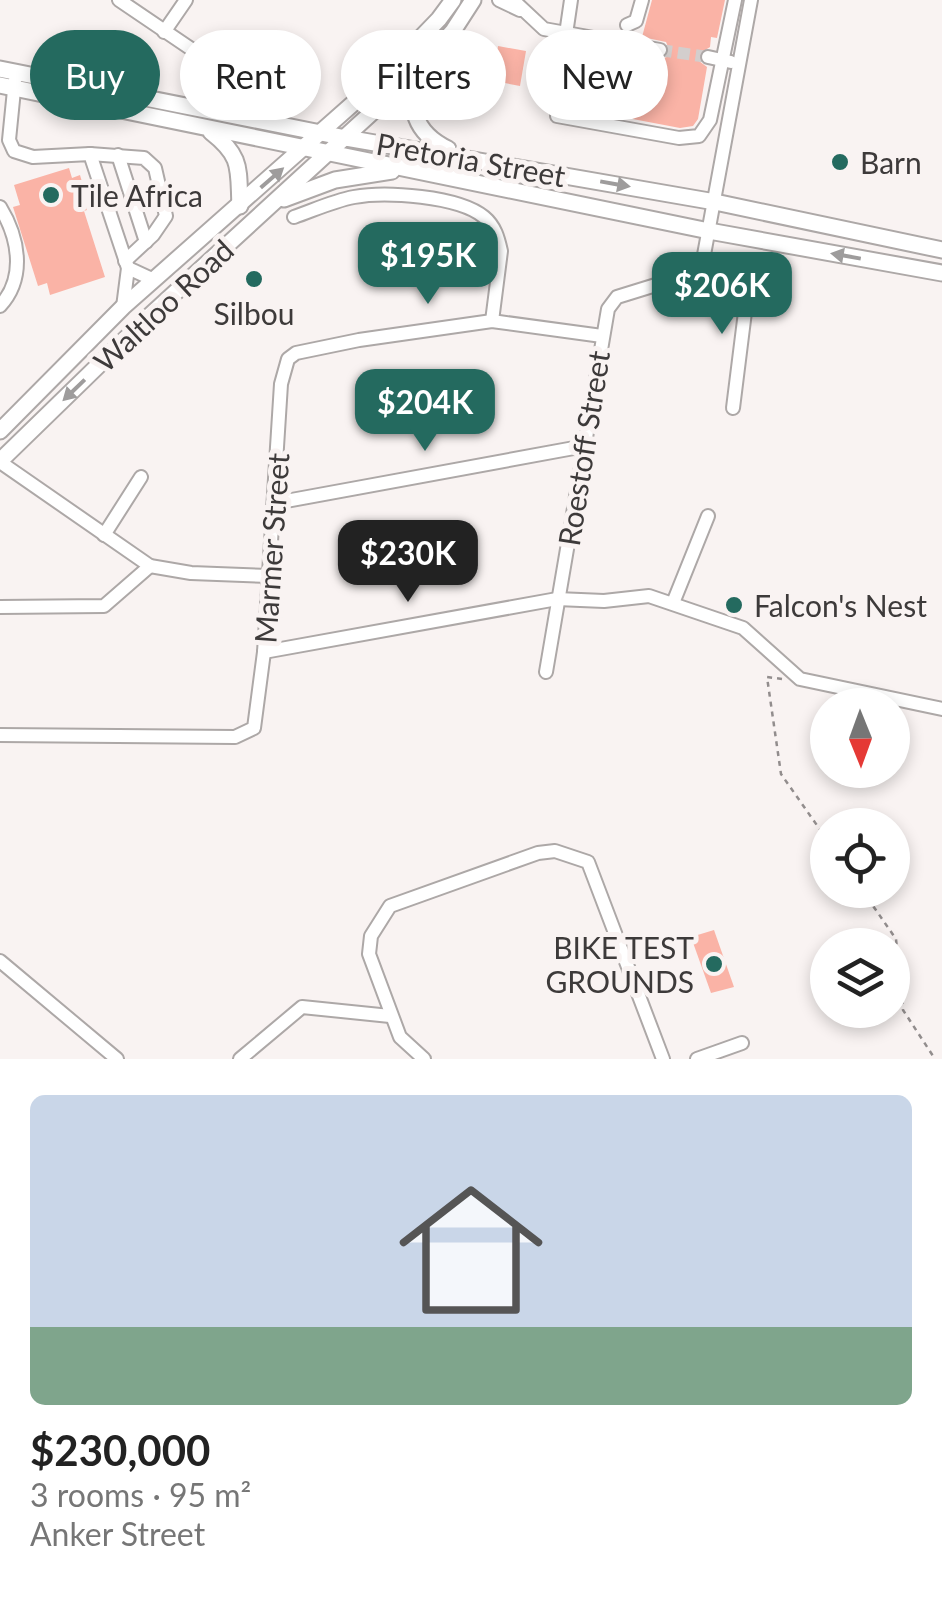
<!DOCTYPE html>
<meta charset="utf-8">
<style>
:root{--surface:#fff;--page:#f6f6f6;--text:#222;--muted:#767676;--line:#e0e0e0;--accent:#246a5f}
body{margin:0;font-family:Lato,sans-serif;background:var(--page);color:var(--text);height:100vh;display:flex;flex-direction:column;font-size:38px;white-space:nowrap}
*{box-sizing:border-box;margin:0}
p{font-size:32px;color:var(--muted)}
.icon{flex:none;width:55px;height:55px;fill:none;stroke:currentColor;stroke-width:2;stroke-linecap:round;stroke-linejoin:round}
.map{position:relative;height:1059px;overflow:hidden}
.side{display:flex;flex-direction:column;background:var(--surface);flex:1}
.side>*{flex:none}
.hud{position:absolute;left:30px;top:30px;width:882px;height:90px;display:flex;gap:20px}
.needle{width:65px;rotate:179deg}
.fabs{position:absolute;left:810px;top:688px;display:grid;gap:20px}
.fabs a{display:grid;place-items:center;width:100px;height:100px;border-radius:50%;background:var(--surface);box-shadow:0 5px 15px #0003;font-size:50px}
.price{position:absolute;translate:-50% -85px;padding:0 22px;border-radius:20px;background:var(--accent);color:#fff;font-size:32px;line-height:65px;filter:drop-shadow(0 2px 5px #0008)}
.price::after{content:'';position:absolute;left:50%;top:60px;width:30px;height:22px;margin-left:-15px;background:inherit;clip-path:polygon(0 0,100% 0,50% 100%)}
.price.selected{background:#222;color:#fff}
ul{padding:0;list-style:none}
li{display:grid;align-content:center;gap:20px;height:530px;padding:0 30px}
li+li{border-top:2px solid var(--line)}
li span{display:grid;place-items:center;height:310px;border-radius:15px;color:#555}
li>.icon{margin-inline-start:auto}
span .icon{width:180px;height:180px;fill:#fffc;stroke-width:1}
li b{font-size:42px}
.tag{padding:0 35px;border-radius:45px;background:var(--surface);box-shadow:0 5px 15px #0003;font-size:35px;line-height:90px}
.tag.selected{background:var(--accent);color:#fff}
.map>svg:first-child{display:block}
</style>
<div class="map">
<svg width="942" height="1059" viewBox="0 0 942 1059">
<rect width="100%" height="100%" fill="#f9f3f2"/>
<!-- building -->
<g fill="#fab3a6">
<path d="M 652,0 L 725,0 L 717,38 L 711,37 L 710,47 L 699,54 L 699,61 L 707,67 L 698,119 L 693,126 L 680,128 L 580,109 L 583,86 L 566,82 L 570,56 L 612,66 L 609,81 L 652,88 L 658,60 L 667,57 L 670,51 L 666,42 L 642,37 Z"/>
<path d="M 498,46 L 526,51 L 520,86 L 494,81 Z"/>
<path d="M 69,168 L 72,178 L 80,175 L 90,209 L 84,211 L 105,277 L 50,295 L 47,283 L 38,286 L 13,207 L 20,205 L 14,185 Z"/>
<path d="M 714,930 L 734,987 L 711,993 L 691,937 Z"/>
</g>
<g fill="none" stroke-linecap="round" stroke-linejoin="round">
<!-- minor-tunnel -->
<path stroke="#d3cecd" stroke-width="12" stroke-dasharray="12 6" stroke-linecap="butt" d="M 660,50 L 708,57"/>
<defs>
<g id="minor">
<path d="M 119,0 L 237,80 L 281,92"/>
<path d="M 499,0 L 520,10"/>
<path d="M 513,0 L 544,29 L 660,50"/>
<path d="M 627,25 L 636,21 L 642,0"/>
<path d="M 164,32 L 186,0"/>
<path d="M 566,34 L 571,0"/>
<path d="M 708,57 L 731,62"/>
<path d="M 15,80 L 9,140 L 14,151 L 33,157 L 90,154 L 128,268 L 123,307"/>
<path d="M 557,116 L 679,138 L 699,136 L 710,120 L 735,0"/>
<path d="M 90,154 L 144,158 L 155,168 L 166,216 L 153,235 L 125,261"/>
<path d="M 118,155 L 146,242"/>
<path d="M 0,207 C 19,238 26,278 0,306"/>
<path d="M 294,217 C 314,210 333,201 354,197 C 385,191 459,196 484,217 C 495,226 498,238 501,251 L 492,321"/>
<path d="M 128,268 L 154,280"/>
<path d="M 701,271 L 740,287 L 747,296 L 733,408"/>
<path d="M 0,462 L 150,566 L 191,573 L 269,576"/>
<path d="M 275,503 L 585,446"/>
<path d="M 104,535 L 141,477"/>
<path d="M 673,603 L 708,516"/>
<path d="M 0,607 L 104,606 L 150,566"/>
<path d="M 264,652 L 557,599 L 604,601 L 649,596 L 743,628 L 800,679 L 942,709"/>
<path d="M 546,672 L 608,309 L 617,297 L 701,271 L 751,0"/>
<path d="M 0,735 L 235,737 L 254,728 L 264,652 L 281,384 L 288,359 L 296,353 L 359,340 L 492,321 L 602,336"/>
<path d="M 0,961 L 117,1059"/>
<path d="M 240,1059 L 302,1007 L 390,1016"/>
<path d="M 424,1059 L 400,1037 L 369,954 L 371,936 L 390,906 L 538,853 L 555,851 L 588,862 L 663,1059"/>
<path d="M 697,1059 L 742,1043"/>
</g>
<g id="major">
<path d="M 0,69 L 346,138 L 715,202 L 942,250"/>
<path d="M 419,70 C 407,105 413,132 448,149"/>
<path d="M 0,85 L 709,231 L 942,273"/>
<path d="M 211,132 C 243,157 238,169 240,206"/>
<path d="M 284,199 L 335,180 L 392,171"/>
<path d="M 0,431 L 123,307 L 383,77 L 439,19 L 453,0"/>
<path d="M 0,461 L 143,322 L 414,74 L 453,31 L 473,0"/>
</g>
</defs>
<!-- minor casing -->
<use href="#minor" stroke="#ada8a7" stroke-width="16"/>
<!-- major casing -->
<use href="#major" stroke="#ada8a7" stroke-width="19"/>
<!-- path -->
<g stroke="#928d8d" stroke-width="2.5" stroke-dasharray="5 5" stroke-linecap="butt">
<path d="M 782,679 L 767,677 L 781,774 L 828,841"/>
<path d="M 862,890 L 896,939 L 903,1010 L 935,1059"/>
</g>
<!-- minor -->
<use href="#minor" stroke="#fff" stroke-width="12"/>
<!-- major -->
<use href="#major" stroke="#fff" stroke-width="15"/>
</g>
<!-- one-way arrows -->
<defs><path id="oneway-solid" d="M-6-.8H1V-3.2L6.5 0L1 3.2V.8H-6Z" transform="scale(2.5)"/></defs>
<g fill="#9e9c9c">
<use href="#oneway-solid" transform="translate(272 178) rotate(-41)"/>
<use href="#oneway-solid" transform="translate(615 184) rotate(10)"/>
<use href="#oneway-solid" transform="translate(846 256) rotate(-170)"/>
<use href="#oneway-solid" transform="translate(74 390) rotate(136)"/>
</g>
<!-- markers -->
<g fill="#246a5f" stroke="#f9f3f2" stroke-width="4">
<circle cx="840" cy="162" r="10"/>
<circle cx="51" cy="195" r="10"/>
<circle cx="254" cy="279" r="10"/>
<circle cx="734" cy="605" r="10"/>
<circle cx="714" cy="964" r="10"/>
</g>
<g text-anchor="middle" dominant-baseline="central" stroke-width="10" stroke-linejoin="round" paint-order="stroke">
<!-- street labels -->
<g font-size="30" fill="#3d3a3a" stroke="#f9f3f2">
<text transform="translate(471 159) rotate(10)">Pretoria Street</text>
<text transform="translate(163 305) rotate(-43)">Waltloo Road</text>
<text transform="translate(583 448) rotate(-81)">Roestoff Street</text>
<text transform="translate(271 548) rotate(-86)">Marmer Street</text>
</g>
<!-- poi labels -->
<g font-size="30" fill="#3d3a3a" stroke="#f9f3f2" text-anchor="start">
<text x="860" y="162">Barn</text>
<text x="71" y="195">Tile Africa</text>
<text x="254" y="313" text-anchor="middle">Silbou</text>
<text x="754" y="605">Falcon's Nest</text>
<text x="694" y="947" text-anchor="end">BIKE TEST<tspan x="694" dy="34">GROUNDS</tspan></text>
</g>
</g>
</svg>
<div class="fabs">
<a><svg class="needle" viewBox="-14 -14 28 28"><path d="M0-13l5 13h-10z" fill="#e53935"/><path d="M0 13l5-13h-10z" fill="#767676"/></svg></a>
<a><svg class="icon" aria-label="locate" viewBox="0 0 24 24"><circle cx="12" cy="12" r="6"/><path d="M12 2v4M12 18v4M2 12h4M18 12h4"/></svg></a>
<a><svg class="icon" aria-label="layers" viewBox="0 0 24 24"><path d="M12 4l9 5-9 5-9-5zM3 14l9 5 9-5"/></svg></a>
</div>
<b class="price" style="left:428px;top:307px">$195K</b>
<b class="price" style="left:722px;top:337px">$206K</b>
<b class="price" style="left:425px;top:454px">$204K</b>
<b class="price selected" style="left:408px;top:605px">$230K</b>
<div class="hud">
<a class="tag selected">Buy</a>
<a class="tag">Rent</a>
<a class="tag">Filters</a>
<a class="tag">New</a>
</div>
</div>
<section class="side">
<ul>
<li><span style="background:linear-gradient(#c9d6e8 75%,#7fa58c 0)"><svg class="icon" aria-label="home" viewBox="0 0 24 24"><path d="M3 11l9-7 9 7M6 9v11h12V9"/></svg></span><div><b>$230,000</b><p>3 rooms · 95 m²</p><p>Anker Street</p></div></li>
</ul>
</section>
